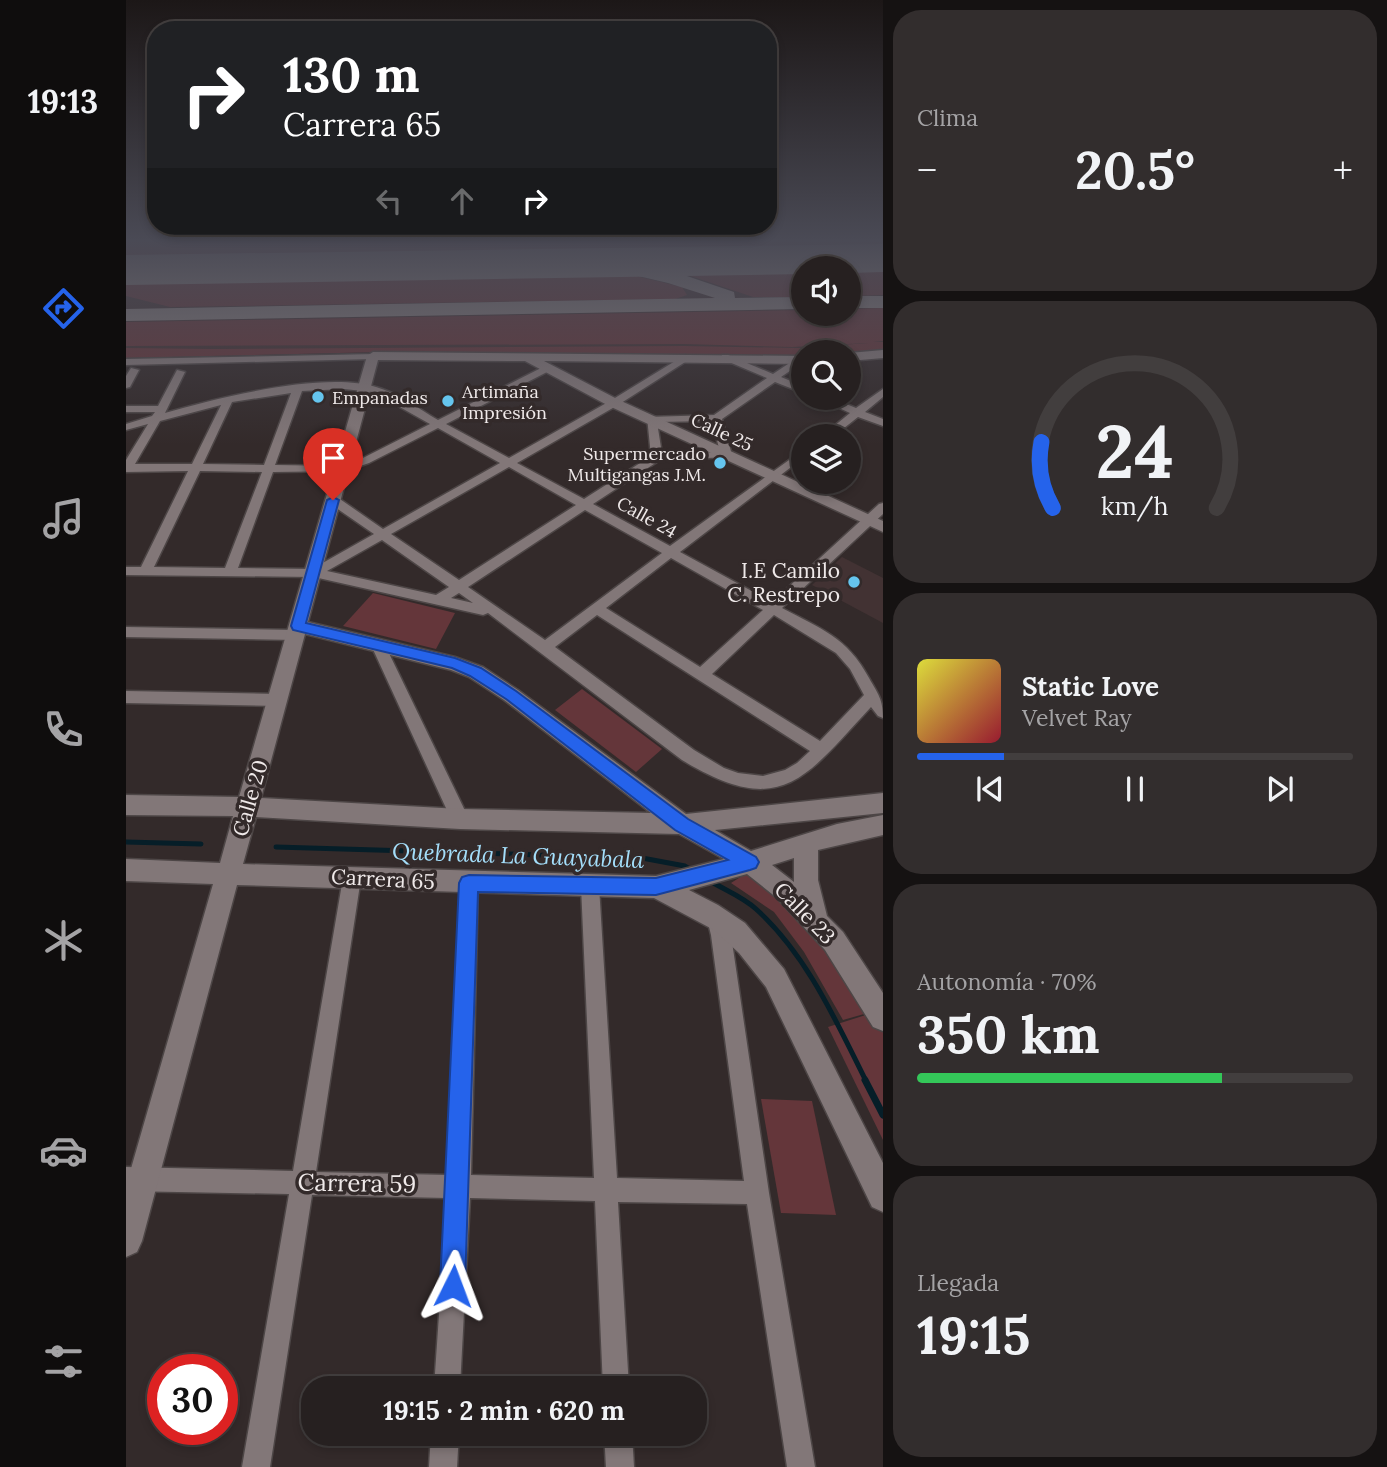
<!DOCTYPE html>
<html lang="es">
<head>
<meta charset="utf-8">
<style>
	:root { --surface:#262020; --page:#322d2d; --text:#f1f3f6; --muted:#a4a3a5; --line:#423e3e; --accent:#2563eb }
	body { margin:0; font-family:Lora,serif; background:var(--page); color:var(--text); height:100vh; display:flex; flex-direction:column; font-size:26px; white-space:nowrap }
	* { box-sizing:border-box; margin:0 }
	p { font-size:23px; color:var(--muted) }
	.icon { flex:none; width:38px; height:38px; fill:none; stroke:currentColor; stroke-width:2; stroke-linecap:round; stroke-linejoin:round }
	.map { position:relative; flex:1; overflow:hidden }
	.side { display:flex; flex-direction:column; gap:10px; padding:10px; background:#151212; width:504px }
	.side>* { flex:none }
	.banner { position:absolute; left:21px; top:21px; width:630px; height:214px; border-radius:28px; box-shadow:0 4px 10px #0003,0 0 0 2px var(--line); background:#202124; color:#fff; overflow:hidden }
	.tools { position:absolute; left:665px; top:256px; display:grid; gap:14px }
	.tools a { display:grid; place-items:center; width:70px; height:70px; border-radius:50%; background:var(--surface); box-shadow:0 4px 10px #0003,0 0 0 2px var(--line); font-size:35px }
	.speed { position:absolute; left:21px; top:1354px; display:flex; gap:14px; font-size:35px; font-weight:700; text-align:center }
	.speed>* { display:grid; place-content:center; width:91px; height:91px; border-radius:50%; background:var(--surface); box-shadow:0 4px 10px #0003,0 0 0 2px var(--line); line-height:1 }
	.speed .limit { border:10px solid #d22; background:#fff; color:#111 }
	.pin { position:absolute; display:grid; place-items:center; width:60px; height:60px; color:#fff; margin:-72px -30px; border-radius:50% 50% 50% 0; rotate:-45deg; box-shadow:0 0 7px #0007 }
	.pin .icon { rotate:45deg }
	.me { position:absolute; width:77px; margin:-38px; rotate:3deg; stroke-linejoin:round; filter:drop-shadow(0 0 5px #0008) }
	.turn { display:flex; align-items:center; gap:24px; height:147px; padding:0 21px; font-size:32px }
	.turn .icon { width:91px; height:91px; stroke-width:2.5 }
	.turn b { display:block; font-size:49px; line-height:60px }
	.lanes { display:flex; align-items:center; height:66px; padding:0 21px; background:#0003; justify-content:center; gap:35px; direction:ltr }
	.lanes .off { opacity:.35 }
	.big { font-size:52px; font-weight:700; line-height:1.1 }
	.side .tile { flex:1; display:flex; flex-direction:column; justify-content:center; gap:10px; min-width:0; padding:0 24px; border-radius:28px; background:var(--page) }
	.side .dial { align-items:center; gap:0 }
	.dial svg { height:182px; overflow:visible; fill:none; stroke:var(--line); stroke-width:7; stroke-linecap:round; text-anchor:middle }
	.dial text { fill:var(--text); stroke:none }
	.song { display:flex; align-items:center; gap:21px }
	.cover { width:84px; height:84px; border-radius:10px; background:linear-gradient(135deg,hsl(60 70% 55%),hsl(350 70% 35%)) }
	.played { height:7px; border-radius:4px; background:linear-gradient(90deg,var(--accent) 20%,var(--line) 20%) }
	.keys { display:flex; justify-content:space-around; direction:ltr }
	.heat { display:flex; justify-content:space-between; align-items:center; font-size:38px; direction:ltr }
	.charge { height:10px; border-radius:5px; background:linear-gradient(90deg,#34c759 70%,var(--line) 0) }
	.trip { position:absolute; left:175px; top:1376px; width:406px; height:70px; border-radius:28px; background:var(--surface); box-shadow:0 4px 10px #0003,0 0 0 2px var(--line); font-weight:700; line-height:70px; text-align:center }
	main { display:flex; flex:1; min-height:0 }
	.tab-bar { display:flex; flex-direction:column; width:126px; justify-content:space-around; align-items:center; background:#0f0d0d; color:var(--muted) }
	.tab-bar .icon { width:49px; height:49px }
	.tab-bar .selected { color:var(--accent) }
	.tab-bar b { font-size:32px; color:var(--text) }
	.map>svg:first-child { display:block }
	.built { fill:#423233; fill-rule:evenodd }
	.green { fill:#64363a }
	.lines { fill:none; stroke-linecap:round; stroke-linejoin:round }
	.stream-far1 { stroke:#061e28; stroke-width:5 }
	.stream { stroke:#061e28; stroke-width:7 }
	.taxiway { fill:#888080; fill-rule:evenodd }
	.runway { fill:#888080; fill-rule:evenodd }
	.street-casing { stroke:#4d4646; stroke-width:3 }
	.secondary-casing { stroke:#4d4646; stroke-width:3 }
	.street { fill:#827778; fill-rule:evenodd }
	.secondary { fill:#827778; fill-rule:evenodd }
	.route { fill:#2563eb; stroke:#184099; stroke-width:2 }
	.poi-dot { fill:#65c5ee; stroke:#332a2a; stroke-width:2.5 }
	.labels { text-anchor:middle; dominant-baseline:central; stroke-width:7; stroke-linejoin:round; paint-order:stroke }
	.far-poi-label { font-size:18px; fill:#efe9e9; stroke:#332a2a; text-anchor:start }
	.far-street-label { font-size:18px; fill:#efe9e9; stroke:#332a2a }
	.poi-label { font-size:21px; fill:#efe9e9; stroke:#332a2a; text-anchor:end }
	.street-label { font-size:21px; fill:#efe9e9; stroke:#332a2a }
	.water-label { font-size:23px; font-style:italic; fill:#a4defa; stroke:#332a2a }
	.near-street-label { font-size:24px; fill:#efe9e9; stroke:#332a2a }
</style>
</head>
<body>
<main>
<nav class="tab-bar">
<b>19:13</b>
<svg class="icon selected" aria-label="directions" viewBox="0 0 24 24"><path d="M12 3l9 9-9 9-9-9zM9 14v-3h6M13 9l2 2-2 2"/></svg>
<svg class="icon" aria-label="music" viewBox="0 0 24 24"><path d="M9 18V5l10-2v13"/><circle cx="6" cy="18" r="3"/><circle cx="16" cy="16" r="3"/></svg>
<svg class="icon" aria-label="phone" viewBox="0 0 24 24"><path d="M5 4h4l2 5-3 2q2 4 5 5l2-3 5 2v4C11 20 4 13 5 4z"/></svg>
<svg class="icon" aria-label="climate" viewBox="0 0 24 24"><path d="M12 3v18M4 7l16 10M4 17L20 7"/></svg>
<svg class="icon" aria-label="car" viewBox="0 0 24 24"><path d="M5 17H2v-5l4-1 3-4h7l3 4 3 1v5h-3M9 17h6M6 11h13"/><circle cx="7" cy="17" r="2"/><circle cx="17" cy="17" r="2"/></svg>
<svg class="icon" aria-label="filters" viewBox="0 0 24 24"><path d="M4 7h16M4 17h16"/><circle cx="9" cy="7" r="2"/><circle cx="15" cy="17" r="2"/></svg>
</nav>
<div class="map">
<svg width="757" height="1467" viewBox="0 0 757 1467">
	<rect width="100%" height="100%" fill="#332a2a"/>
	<g class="built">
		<path d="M 0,239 L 757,239 L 757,348 L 677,352 L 248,350 L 0,354 ZM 677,268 L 723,268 L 723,313 L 677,313 Z"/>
		<path d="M 716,557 L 757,578 L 757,623 L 686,585 Z"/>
	</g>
	<g class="green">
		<path d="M 0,239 L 757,239 L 757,248 L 0,260 Z"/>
		<path d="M 757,267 L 757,295 L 723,296 L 723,268 L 702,268 Z"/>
		<path d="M 677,268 L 677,297 L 627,297 L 553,272 Z"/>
		<path d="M 489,271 L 556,287 L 561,295 L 549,299 L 44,307 L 0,296 L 0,280 Z"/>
		<path d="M 757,308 L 757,341 L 747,342 L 757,342 L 757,351 L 723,354 L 677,352 L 677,357 L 255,352 L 0,358 L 0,348 L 87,349 L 558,346 L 674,348 L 742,343 L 666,347 L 558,344 L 0,346 L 0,322 L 677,310 L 677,313 L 723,313 L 723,309 Z"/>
		<path d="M 247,593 L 329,613 L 310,649 L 217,626 Z"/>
		<path d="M 456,689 L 536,749 L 510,772 L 429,710 Z"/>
		<path d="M 627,869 L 673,907 L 745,1012 L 717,1020 L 678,952 L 648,912 L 605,883 Z"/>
		<path d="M 746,1013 L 757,1032 L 757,1140 L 702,1027 Z"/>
		<path d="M 635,1099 L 686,1101 L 710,1215 L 655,1213 Z"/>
	</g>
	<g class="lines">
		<g class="stream-far1">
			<path d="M 0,842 L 75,844"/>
			<path d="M 150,847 L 516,858 L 559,866 L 567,871"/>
			<path d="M 584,881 C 599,890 617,897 630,909 C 681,955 710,1021 740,1081"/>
		</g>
		<path class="stream" d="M 739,1080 L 757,1115"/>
		<g class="taxiway">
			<path d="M 481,257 L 555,274 L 608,292 L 609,298 L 677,297 L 677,309 L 0,321 L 0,309 L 589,298 L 542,283 L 474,267 L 472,263 L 474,259 Z"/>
			<rect x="723" y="296" width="34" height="12"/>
		</g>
		<path class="runway" d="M 757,244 L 757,272 L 723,273 L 723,268 L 677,268 L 677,274 L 0,285 L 0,255 Z"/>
		<defs>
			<g id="street">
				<path d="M 250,354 L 250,358 L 247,359 L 0,365 L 0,359 Z"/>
				<path d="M 559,355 L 567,357 L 492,405 L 391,463 L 458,499 L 525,456 L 521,417 L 588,415 L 641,378 L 596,359 L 596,355 L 602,355 L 647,374 L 671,358 L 677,358 L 677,362 L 655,377 L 677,386 L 677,393 L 649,382 L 596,419 L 606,455 L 604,457 L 534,460 L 467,504 L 544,546 L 677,450 L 677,458 L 554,552 L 646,602 L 753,504 L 757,503 L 757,514 L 656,608 C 695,629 721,637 743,678 C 752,694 757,699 757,718 L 752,716 L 745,707 C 678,779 655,820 556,760 L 362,613 L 357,615 L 188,577 L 0,575 L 0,567 L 15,567 L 62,471 L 0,472 L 0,460 L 22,424 L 0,430 L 0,424 L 26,416 L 29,412 L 0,412 L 0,406 L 32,406 L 51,370 L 59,372 L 39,413 C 91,398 198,371 250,387 C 272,393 293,409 312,420 L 417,367 L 423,367 L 423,371 L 320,424 L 383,458 L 484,401 ZM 218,389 L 247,392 L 304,424 L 235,459 L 215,466 L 149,465 L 176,391 ZM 165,393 L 138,465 L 77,464 L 106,402 ZM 95,405 L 66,464 L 9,464 L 34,421 ZM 586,421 L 594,452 L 536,454 L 531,422 ZM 312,428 L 374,463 L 257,529 L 211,497 L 203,497 L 203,503 L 248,534 L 186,569 L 112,568 L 147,472 L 220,471 L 243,463 ZM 383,467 L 450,505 L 333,580 L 265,534 ZM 74,471 L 136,472 L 99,568 L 28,567 ZM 459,510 L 536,553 L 419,640 L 342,587 ZM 256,540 L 323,587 L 310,595 L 201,571 ZM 545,558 L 637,610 L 574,667 L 480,608 ZM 333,593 L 347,603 L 325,598 ZM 471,615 L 684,751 L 671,763 L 659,770 L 637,776 L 612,773 L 598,768 L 568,750 L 429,647 ZM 648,615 L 710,653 L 724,669 L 738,695 L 694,741 L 586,674 Z"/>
				<path d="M 5,368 L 13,370 L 4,387 L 0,388 L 0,376 Z"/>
				<path d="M 757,389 L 757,397 L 739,412 L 757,419 L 757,426 L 732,417 L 708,436 L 696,436 L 724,413 L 689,397 L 703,397 L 730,408 Z"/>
				<path d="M 0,627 L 170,630 L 177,635 L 170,640 L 0,637 Z"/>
				<path d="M 252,640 L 259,645 L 343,819 L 340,824 L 334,826 L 328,824 L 325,819 L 245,645 Z"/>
				<path d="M 0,691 L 152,694 L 160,700 L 152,706 L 0,703 Z"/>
				<path d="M 226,870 L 232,872 L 235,878 L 190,1172 L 322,1175 L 334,883 L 337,877 L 343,875 L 349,877 L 352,883 L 345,1175 L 468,1178 L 455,886 L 458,880 L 464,878 L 470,880 L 473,886 L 491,1178 L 618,1181 L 585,935 L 581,919 L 583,913 L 590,910 L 597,913 L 605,935 L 643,1193 L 689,1467 L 661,1467 L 621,1204 L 492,1202 L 503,1388 L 477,1388 L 469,1201 L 344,1198 L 334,1388 L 308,1388 L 321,1198 L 186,1195 L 144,1467 L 116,1467 L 163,1194 L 0,1191 L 0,1167 L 167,1171 L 217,878 L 220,872 Z"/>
				<path d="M 305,1433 L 333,1433 L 331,1467 L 303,1467 Z"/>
				<path d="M 478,1433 L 506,1433 L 508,1467 L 480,1467 Z"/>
			</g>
			<g id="secondary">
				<path d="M 757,350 L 757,358 L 723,361 L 723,353 Z"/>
				<path d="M 247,352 L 677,356 L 677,364 L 418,361 L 493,400 L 757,521 L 757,532 L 483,406 L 399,361 L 252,360 L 182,622 L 329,657 L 357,667 L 392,690 L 560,814 L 757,793 L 757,813 L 589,830 L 625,851 L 711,824 L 757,815 L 757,835 L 692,850 L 692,880 L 701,916 L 717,932 L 757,993 L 757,1031 L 747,1027 L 699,950 L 651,898 L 621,874 L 563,890 L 592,905 L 619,923 L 658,969 L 757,1163 L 757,1212 L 746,1207 L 640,987 L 613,953 L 588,930 L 528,898 L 111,885 L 16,1241 L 11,1252 L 0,1257 L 0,1186 L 87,884 L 0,881 L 0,859 L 94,863 L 107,816 L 0,815 L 0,795 L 113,797 L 241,356 ZM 179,634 L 325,670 L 343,677 L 378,700 L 525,813 L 334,809 L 135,798 ZM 130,817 L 334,829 L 553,834 L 598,859 L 530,876 L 117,864 ZM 668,858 L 668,882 L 646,865 Z"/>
			</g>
		</defs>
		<use href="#street" class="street-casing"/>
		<use href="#secondary" class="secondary-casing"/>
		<use href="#street" class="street"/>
		<use href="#secondary" class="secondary"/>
	</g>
	<linearGradient id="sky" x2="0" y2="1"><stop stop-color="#1c1717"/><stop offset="0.54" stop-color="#4a4a55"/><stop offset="1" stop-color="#4a4a55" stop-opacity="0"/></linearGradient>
	<rect width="757" height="445" fill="url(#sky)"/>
	<path class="route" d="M 207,497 L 213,500 L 180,623 L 329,658 L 355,668 L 390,691 L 562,819 L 630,857 L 633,862 L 630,868 L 624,870 L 530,895 L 352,892 L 339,1286 L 336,1295 L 327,1299 L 318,1295 L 314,1286 L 333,883 L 336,877 L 343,875 L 530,878 L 602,860 L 549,830 L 380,699 L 344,676 L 326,668 L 167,630 L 165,626 L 201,500 Z"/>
	<g class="poi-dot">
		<circle cx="192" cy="397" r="7"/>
		<circle cx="322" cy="401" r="7"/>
		<circle cx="594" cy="463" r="7"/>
		<circle cx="728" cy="582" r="7"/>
	</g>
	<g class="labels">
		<g class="far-poi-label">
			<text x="336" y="391">Artimaña<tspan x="336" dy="21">Impresión</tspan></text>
			<text x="206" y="397">Empanadas</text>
			<text x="580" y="453" text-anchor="end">Supermercado<tspan x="580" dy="21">Multigangas J.M.</tspan></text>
		</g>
		<g class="far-street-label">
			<text transform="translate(596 432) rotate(25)">Calle 25</text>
			<text transform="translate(521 517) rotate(29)">Calle 24</text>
		</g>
		<g class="poi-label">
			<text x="714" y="570">I.E Camilo<tspan x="714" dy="24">C. Restrepo</tspan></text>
		</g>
		<g class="street-label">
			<text transform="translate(124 798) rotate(-74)">Calle 20</text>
			<text transform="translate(257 879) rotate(3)">Carrera 65</text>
			<text transform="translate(679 913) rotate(46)">Calle 23</text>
		</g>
		<g class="water-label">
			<text transform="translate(392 855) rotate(2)">Quebrada La Guayabala</text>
		</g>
		<g class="near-street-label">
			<text transform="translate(231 1183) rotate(1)">Carrera 59</text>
		</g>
	</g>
</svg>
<div class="tools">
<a><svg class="icon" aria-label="sound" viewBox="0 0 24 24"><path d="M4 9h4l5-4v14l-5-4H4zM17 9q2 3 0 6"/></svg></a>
<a><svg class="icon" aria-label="search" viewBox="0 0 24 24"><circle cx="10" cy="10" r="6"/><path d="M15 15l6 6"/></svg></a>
<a><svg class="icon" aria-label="layers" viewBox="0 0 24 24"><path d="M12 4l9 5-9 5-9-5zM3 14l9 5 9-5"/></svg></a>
</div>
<div class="speed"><div class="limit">30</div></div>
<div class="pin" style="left:207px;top:500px;background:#d93025"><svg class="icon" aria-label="arrive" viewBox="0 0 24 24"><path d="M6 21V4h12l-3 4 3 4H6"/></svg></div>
<svg class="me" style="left:327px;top:1286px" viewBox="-20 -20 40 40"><path d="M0-17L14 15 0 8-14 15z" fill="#2563eb" stroke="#fff" stroke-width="4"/></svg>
<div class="trip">19:15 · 2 min · 620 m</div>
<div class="banner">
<div class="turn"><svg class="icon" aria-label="right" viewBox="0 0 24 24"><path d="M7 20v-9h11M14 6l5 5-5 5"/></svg><div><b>130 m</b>Carrera 65</div></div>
<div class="lanes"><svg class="icon off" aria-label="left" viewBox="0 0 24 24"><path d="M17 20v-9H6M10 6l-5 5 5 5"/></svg><svg class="icon off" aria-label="ahead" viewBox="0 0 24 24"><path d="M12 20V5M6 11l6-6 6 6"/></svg><svg class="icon" aria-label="right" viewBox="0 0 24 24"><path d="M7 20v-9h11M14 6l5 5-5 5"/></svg></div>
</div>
</div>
<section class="side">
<div class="tile"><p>Clima</p>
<div class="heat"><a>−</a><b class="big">20.5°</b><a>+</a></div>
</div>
<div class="tile dial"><svg viewBox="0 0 100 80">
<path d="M14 69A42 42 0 1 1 86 69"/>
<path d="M14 69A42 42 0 0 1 9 40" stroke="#2563eb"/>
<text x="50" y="56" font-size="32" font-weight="700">24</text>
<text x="50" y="72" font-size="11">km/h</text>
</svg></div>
<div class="tile">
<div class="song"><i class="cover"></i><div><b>Static Love</b><p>Velvet Ray</p></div></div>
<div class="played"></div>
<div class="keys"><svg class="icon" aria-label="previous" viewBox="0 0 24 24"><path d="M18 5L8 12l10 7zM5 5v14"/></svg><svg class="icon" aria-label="pause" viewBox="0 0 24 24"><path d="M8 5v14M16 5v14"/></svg><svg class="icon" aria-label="next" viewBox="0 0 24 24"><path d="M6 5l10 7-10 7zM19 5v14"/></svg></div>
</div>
<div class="tile"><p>Autonomía · 70%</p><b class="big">350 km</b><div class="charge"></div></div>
<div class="tile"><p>Llegada</p><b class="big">19:15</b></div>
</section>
</main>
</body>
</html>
